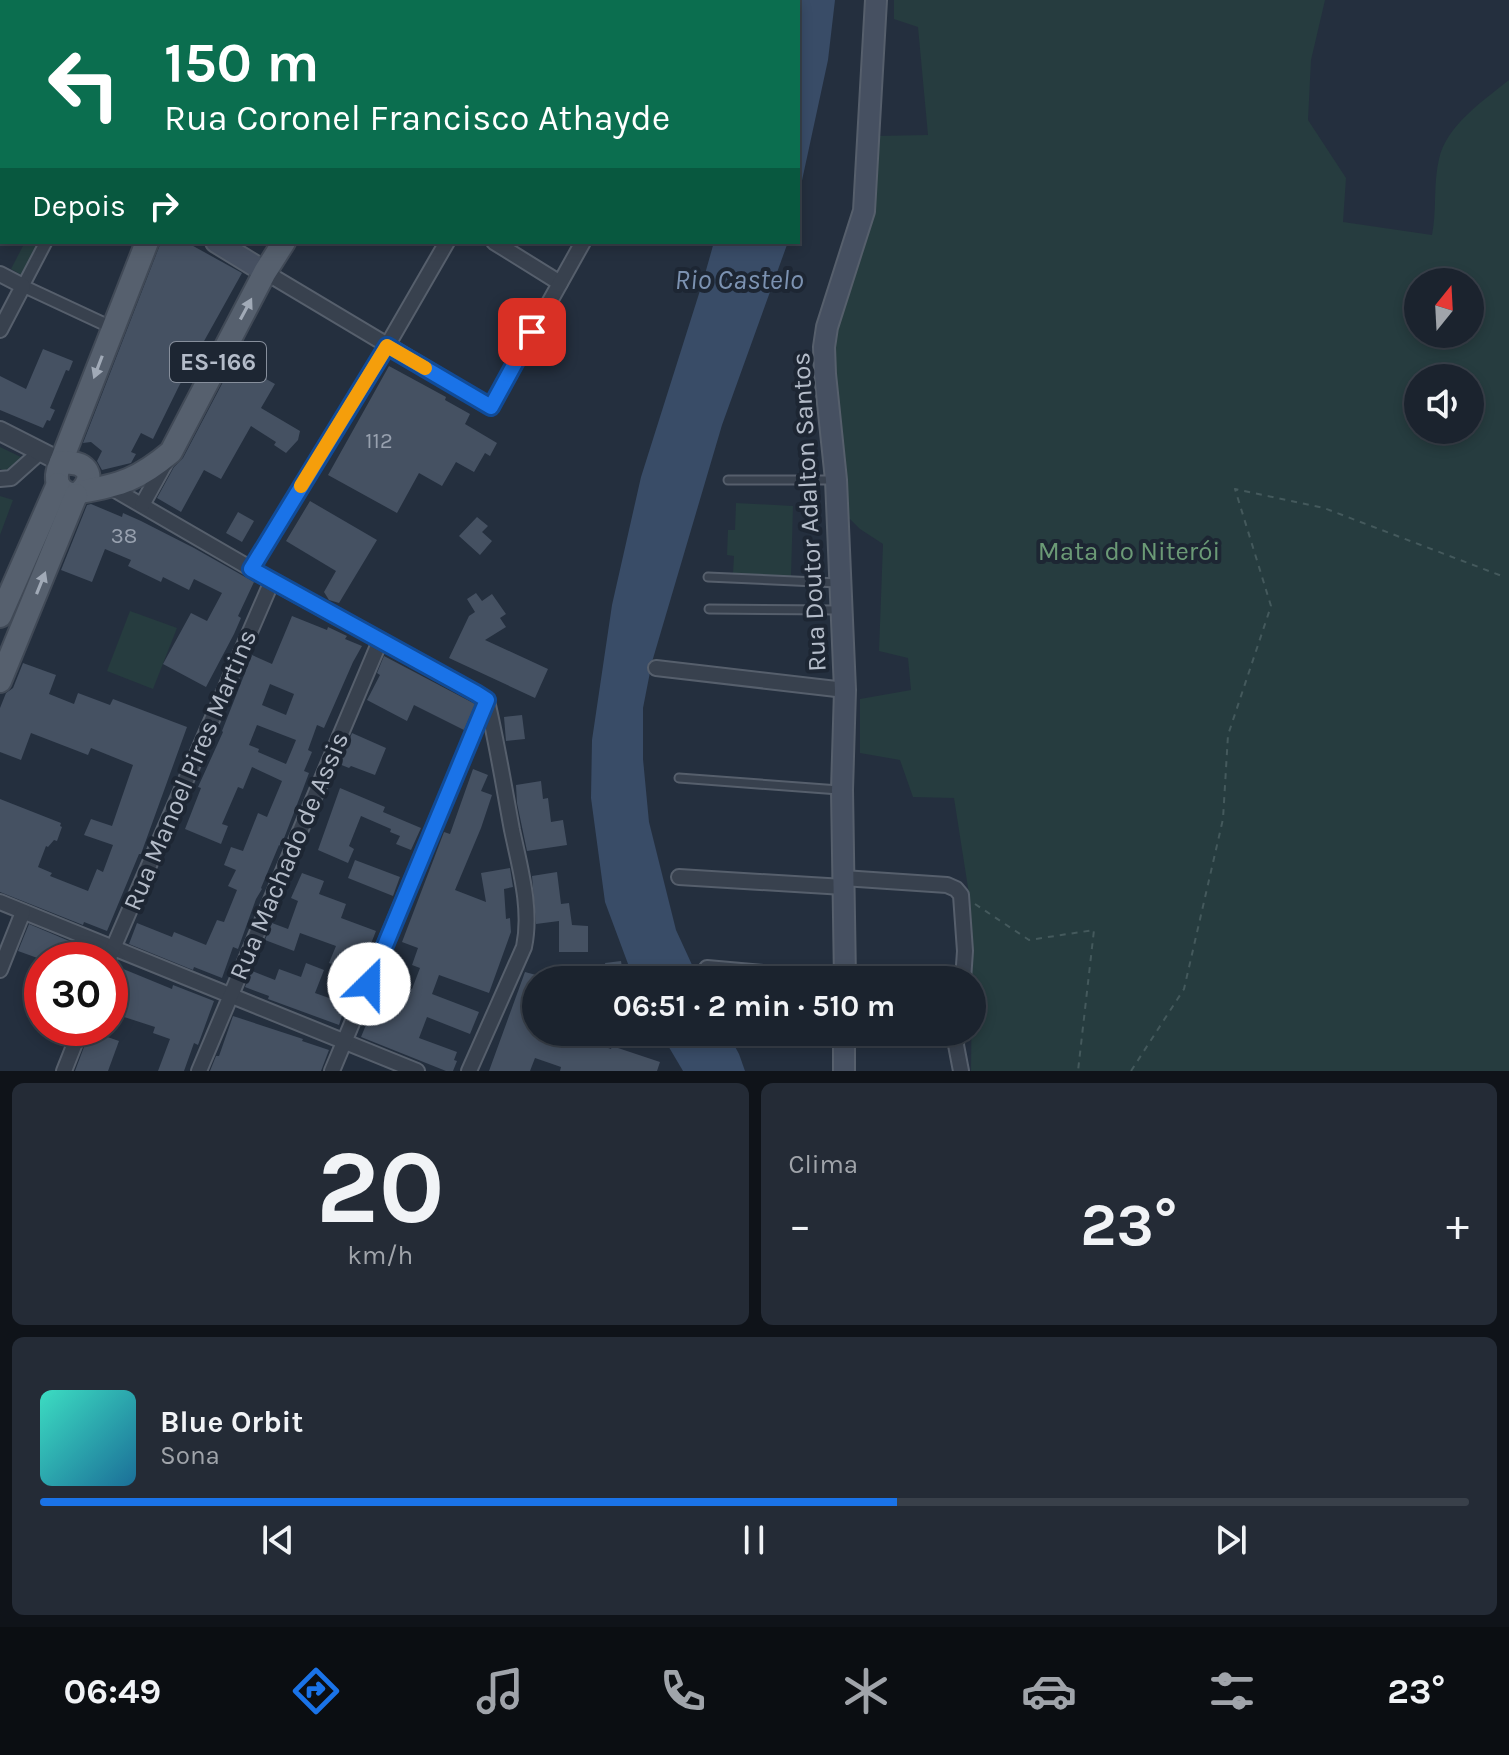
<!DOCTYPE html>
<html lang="pt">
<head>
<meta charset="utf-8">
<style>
	:root { --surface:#1b232e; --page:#242b36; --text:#f1f3f6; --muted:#a0a4aa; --line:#39404a; --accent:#1a73e8 }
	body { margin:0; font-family:Karla,sans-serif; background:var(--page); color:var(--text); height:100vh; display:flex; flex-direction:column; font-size:30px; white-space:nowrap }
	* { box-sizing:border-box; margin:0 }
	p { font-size:26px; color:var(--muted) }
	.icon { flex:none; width:44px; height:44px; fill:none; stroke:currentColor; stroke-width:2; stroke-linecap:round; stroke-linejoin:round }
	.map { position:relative; height:1071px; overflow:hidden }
	.side { display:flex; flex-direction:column; gap:12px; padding:12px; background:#0f1319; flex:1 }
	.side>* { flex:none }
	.top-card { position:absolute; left:0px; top:0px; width:800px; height:244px; box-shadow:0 4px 12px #0003,0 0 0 2px var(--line); background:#0b6e4f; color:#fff; overflow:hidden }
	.needle { width:52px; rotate:18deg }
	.tools { position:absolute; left:1404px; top:268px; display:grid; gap:16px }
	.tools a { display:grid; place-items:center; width:80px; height:80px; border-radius:50%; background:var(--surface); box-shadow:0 4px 12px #0003,0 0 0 2px var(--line); font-size:40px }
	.speed { position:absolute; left:24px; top:942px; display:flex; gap:16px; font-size:40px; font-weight:700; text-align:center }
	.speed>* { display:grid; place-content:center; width:104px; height:104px; border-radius:50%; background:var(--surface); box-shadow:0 4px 12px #0003,0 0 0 2px var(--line); line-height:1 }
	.speed .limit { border:12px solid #d22; background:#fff; color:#111 }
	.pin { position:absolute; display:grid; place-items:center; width:68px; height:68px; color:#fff; margin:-34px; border-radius:16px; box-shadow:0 4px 12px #0006 }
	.me { position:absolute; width:88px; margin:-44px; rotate:23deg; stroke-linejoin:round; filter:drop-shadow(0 0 6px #0008) }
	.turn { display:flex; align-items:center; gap:28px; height:168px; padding:0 32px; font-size:36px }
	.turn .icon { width:104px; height:104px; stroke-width:2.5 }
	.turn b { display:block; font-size:56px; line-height:68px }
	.then { display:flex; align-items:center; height:76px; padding:0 32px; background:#0003; gap:16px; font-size:30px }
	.big { font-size:60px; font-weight:700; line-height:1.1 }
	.side .widget { flex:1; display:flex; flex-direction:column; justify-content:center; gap:12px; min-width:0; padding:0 28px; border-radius:12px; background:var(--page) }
	.side .dial { align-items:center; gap:0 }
	.dial b { font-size:104px; line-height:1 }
	.song { display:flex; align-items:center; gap:24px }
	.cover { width:96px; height:96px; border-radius:12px; background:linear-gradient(135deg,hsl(170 70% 55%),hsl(200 70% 35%)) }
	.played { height:8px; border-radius:4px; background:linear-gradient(90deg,var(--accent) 60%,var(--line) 60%) }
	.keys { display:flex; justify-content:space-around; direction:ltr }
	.heat { display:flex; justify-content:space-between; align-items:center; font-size:44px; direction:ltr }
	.side .tiles { flex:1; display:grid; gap:12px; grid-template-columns:1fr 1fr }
	.widget:last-child { grid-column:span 2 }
	.trip { position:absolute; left:522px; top:966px; width:464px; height:80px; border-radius:40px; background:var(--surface); box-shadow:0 4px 12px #0003,0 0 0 2px var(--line); font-weight:700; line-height:80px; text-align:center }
	.menu { display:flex; height:128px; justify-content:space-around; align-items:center; background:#0b0e12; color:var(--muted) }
	.menu .icon { width:56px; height:56px }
	.menu .active { color:var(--accent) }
	.menu b { font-size:36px; color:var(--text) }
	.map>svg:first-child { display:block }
	.green { fill:#263c3f; fill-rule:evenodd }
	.water { fill:#394c67 }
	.building { fill:#455162; fill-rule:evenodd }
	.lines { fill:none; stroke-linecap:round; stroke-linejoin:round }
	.service-casing { stroke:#565f6c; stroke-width:11 }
	.pedestrian-casing { stroke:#565f6c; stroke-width:15 }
	.minor-casing { stroke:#565f6c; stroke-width:18 }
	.tertiary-casing { stroke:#565f6c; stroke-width:22 }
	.secondary-casing { stroke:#565f6c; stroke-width:24 }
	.primary-casing { stroke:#414a57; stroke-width:26 }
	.path { stroke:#44595c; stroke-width:2; stroke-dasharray:6 6; stroke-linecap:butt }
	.service { stroke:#38414e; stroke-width:7 }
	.pedestrian { stroke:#38414e; stroke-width:11 }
	.minor { stroke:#38414e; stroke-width:14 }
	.tertiary { stroke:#38414e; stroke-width:18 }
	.secondary { stroke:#465061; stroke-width:20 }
	.primary { stroke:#56606e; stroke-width:22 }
	.oneway { fill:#a1aab7 }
	.route-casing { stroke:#114b97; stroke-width:20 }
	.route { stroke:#1a73e8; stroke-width:14 }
	.slow { stroke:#f59e0b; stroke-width:14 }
	.labels { text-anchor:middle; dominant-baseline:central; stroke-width:8; stroke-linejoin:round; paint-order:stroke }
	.number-label { font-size:22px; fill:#98a1af }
	.shield { fill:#1d2633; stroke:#878f9c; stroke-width:2 }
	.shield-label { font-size:24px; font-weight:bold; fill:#b4bcc9 }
	.street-label { font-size:26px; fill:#b4bcc9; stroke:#1d2633 }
	.park-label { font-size:26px; fill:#6b9a76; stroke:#1d2633 }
	.water-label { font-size:28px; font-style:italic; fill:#7c92b1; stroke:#1d2633 }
</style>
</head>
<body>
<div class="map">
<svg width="1509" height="1071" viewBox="0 0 1509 1071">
	<rect width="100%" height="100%" fill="#242f3e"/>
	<g class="green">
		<path d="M 894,0 L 1325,0 L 1311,60 L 1308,120 L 1346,178 L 1343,222 L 1432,235 C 1437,211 1433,184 1439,159 C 1446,126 1484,100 1509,80 L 1509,1071 L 971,1071 L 972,980 L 970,980 L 969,894 L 954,798 L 913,797 L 900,760 L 860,753 L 860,699 L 911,690 L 908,658 L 879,651 L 883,544 L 860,529 L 849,518 L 846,463 L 842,432 L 836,412 L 830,356 L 876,136 L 928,135 L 918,27 L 894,19 ZM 1418,282 L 1470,282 L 1470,334 L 1418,334 ZM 1418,378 L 1470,378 L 1470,430 L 1418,430 Z"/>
		<path d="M 25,242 L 51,242 L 31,280 L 11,269 Z"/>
		<path d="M 0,447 L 23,458 L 6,472 L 0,469 Z"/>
		<path d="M 0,496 L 13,500 L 0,535 Z"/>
		<path d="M 736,503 L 793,506 L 791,577 L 733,574 L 734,556 L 727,555 L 728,530 L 735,530 Z"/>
		<path d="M 130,611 L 177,628 L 153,689 L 107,671 Z"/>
	</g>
	<g class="water">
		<path d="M 790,0 L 835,0 L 828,60 L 798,199 L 798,2 L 790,2 Z"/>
		<path d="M 714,242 L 788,242 L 722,425 L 652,662 L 643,708 L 643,759 L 649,822 L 676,930 L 699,980 L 634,980 L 605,902 L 591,798 L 592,740 L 612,605 L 641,477 L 703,281 Z"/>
		<path d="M 660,1032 L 727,1032 L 739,1054 L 745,1071 L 683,1071 Z"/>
	</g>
	<g class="building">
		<path d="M 161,242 L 186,242 L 242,273 L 179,386 L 153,439 L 141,433 L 131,452 L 136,454 L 131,463 L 102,470 L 97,461 L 102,451 L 91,442 L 83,443 Z"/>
		<path d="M 43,349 L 73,361 L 69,371 L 66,370 L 50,408 L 55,410 L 50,421 L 47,420 L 43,428 L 0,410 L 0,376 L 26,389 Z"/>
		<path d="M 234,361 L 275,384 L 261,408 L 300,431 L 298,440 L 286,453 L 274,445 L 276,442 L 251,426 L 221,479 L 204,470 L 181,512 L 157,498 L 174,467 L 183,458 Z"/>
		<path d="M 389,366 L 446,397 L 445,400 L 470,414 L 465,424 L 497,443 L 490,456 L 485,453 L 474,472 L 456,462 L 442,486 L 419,473 L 397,513 L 328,475 Z"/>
		<path d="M 310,501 L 377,540 L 339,603 L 329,600 L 324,592 L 336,571 L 286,541 Z"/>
		<path d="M 91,504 L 122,517 L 123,513 L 141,521 L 194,548 L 254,582 L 238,616 L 241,618 L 234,634 L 206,687 L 163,664 L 191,613 L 207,621 L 222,593 L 194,579 L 189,590 L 163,577 L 161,582 L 128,566 L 131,560 L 105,549 L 92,582 L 61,570 L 87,505 Z"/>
		<path d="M 238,512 L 254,521 L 242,542 L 226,533 Z"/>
		<path d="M 477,517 L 488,526 L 482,532 L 492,541 L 480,555 L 459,536 Z"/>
		<path d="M 476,593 L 482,601 L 492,594 L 506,614 L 500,618 L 506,627 L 485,640 L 548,669 L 535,698 L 449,658 L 469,616 L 475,612 L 467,599 Z"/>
		<path d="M 292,616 L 327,630 L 328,627 L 347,636 L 345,639 L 362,646 L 353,662 L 324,728 L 317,725 L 308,750 L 312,752 L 304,771 L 309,773 L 303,789 L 281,846 L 279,845 L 261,888 L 262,889 L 256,899 L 238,949 L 233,947 L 222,978 L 194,967 L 193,970 L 129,944 L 137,923 L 172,937 L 174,932 L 206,945 L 217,920 L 224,922 L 237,890 L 228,886 L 236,870 L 224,865 L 231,847 L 243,851 L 258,813 L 267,817 L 282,781 L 252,767 L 243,789 L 238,787 L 222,824 L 228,826 L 221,844 L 185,829 L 201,788 L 198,787 L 223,732 L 222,731 L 252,655 L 272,664 ZM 270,684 L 294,694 L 286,715 L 262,705 ZM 257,725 L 296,740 L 286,764 L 258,752 L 259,749 L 249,745 Z"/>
		<path d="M 384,656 L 475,704 L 464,730 L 414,705 L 407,721 L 367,700 L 380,675 L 377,673 Z"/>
		<path d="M 23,663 L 56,675 L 49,694 L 74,704 L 78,693 L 110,705 L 113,699 L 187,727 L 141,854 L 139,854 L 107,931 L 84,922 L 83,925 L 0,892 L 0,799 L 61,823 L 60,826 L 62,827 L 57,841 L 54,840 L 48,847 L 46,846 L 38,867 L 52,873 L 50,876 L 88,891 L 97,869 L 103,872 L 113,845 L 84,835 L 91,819 L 112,826 L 133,765 L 91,748 L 88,755 L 31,733 L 21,760 L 0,752 L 0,708 L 6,693 L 13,688 Z"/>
		<path d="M 522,715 L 525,739 L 506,741 L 504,717 Z"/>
		<path d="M 352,733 L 386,748 L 375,775 L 351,766 L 349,768 L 339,764 Z"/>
		<path d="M 473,769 L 488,775 L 481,791 L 492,795 L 481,828 L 455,890 L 486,902 L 481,873 L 510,868 L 513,887 L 504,889 L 506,919 L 510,918 L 511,932 L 489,993 L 439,975 L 432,994 L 479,1012 L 470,1034 L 427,1017 L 419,1038 L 457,1052 L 454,1060 L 457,1061 L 453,1071 L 446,1071 L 361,1037 L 385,979 L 412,989 L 420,968 L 412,965 L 418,948 L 402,942 L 444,832 L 450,834 Z"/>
		<path d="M 541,781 L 543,799 L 548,798 L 551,822 L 563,820 L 567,845 L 527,851 L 517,803 L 516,785 Z"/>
		<path d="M 340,788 L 385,807 L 383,812 L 421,828 L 411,850 L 396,844 L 400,836 L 390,832 L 391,829 L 361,816 L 349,846 L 354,849 L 348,863 L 318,850 Z"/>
		<path d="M 355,860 L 400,877 L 393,896 L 348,878 Z"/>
		<path d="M 557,872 L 561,904 L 569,903 L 572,925 L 588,926 L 588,952 L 559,952 L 559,921 L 536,924 L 532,876 Z"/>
		<path d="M 302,873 L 324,881 L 319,894 L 346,904 L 341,918 L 376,931 L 359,974 L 329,963 L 336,946 L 300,933 L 294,951 L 265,940 L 272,923 L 288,929 L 298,901 L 291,898 Z"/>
		<path d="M 29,924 L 100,954 L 98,960 L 43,960 L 18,951 Z"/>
		<path d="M 621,961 L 624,980 L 608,980 L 605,963 Z"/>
		<path d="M 306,963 L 324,970 L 315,993 L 346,1004 L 339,1025 L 268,999 L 269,996 L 245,987 L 252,971 L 275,980 L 279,969 L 301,977 Z"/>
		<path d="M 116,966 L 172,989 L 173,985 L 214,1001 L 198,1045 L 194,1043 L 184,1071 L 158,1071 L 170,1039 L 153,1033 L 155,1027 L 118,1015 L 120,1011 L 110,1007 L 110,980 Z"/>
		<path d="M 525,972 L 536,975 L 536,1032 L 546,1032 L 544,1036 L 569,1045 L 573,1035 L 611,1049 L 612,1046 L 660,1062 L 657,1071 L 560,1071 L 561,1067 L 535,1058 L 530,1071 L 489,1071 Z"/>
		<path d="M 233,1016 L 303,1039 L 302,1041 L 329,1050 L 321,1071 L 210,1071 L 216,1056 L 219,1056 Z"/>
		<path d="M 90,1031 L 119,1041 L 108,1071 L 75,1071 Z"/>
	</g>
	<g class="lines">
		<defs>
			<g id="service">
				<path d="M 26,2 L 26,0"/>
				<path d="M 728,480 L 834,480"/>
				<path d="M 708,577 L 838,583"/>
				<path d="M 709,609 L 839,610"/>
				<path d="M 679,778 L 839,790"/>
			</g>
			<path id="pedestrian" d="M 46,242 L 23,286 L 113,328"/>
			<g id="minor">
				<path d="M 683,0 L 685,2"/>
				<path d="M 125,2 L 126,0"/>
				<path d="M 352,2 L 353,0"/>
				<path d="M 587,2 L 588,0"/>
				<path d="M 494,242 L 560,283"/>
				<path d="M 265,272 L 491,407 L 583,242"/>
				<path d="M 0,274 L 23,286 L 0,330"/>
				<path d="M 0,479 L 11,478 L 40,452"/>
				<path d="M 110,487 L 272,581 L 476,693 L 487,700"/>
				<path d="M 142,505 L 167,460"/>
				<path d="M 251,569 L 387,346 L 447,242"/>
				<path d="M 656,668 L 845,690"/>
				<path d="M 679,877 L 844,887"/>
				<path d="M 843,878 L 947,885 L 956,889 L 961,895 L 965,951 L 963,980"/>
				<path d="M 0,902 L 417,1071"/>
				<path d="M 108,960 L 272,581"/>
				<path d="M 707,968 L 841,980"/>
				<path d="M 0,970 L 23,912"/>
				<path d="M 957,1032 L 956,1045 L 961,1071"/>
				<path d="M 64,1071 L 81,1028"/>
				<path d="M 199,1071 L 380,641"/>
				<path d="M 332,1071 L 487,700"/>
				<path d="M 469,1071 L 524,947 C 532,909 520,868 512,830 C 504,787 497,743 487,701"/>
			</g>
			<path id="tertiary" d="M 0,431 L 61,462"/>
			<g id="secondary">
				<path d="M 0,123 L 2,124"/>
				<path d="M 216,242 L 265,272"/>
				<path d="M 845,980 L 842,790 L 845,690 L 836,480 L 825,374 L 824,347 L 827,327 L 864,211 L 876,0"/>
				<path d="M 844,1071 L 844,1032"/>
			</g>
			<g id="primary">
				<path d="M 248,2 L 249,0"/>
				<path d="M 440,2 L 442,0"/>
				<path d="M 61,462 L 147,242"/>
				<path d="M 61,462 C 67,463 76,462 82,466 C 95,475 86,488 76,495 C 56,492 53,479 61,462 Z"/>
				<path d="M 80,492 C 121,485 139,479 171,452 L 265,272 L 284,242"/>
				<path d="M 0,616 L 58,484"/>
				<path d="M 0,681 L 76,495"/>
			</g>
		</defs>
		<use href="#service" class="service-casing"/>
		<use href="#pedestrian" class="pedestrian-casing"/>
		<use href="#minor" class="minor-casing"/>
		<use href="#tertiary" class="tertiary-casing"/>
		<use href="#secondary" class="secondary-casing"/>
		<use href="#primary" class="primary-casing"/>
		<g class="path">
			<path d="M 975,904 L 1029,940 L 1094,930 L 1078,1071"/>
			<path d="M 862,969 L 941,973"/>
			<path d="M 1131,1071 L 1184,989 L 1223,819 L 1228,735 L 1271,606 L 1235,489 L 1324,508 L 1502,576"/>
		</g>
		<use href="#service" class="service"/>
		<use href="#pedestrian" class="pedestrian"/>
		<use href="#minor" class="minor"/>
		<use href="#tertiary" class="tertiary"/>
		<use href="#secondary" class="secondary"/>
		<use href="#primary" class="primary"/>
	</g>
	<defs><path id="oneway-solid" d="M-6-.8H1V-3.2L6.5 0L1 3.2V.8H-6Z" transform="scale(2)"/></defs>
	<g class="oneway">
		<use href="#oneway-solid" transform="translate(246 309) rotate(-62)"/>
		<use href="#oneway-solid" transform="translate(98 367) rotate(111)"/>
		<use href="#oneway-solid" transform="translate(41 583) rotate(-68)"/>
	</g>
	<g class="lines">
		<defs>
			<path id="route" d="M 369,984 L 487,700 L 476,693 L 251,569 L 387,346 L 491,407 L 532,332"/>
		</defs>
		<use href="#route" class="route-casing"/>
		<use href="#route" class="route"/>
		<path class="slow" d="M 301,486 L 387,346 L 425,368"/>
	</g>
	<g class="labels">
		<g class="number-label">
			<text x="379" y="441">112</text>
			<text x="124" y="536">38</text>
		</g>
		<rect class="shield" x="170" y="342" width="96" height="40" rx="6"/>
		<g class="shield-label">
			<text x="218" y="362">ES-166</text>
		</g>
		<g class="street-label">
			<text transform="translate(809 512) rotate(-93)">Rua Doutor Adalton Santos</text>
			<text transform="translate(190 770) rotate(-67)">Rua Manoel Pires Martins</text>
			<text transform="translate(289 856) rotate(-67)">Rua Machado de Assis</text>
		</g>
		<g class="park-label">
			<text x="1129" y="551">Mata do Niterói</text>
		</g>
		<g class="water-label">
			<text x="739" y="279">Rio Castelo</text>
		</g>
	</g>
</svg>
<div class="tools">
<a><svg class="needle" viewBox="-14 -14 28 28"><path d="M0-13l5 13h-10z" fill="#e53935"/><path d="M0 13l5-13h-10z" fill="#a0a4aa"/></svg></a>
<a><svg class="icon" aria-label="sound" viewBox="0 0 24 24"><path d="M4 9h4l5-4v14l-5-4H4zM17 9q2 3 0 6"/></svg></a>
</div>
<div class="speed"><div class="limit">30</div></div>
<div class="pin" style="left:532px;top:332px;background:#d93025"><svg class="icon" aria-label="arrive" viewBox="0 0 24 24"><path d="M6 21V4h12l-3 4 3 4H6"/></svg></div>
<svg class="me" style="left:369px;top:984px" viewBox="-20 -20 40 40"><circle r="19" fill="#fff"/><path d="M0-13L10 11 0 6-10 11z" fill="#1a73e8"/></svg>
<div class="trip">06:51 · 2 min · 510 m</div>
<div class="top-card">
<div class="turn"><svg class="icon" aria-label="left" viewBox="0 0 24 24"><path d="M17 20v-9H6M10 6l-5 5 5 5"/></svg><div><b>150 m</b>Rua Coronel Francisco Athayde</div></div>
<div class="then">Depois<svg class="icon" aria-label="right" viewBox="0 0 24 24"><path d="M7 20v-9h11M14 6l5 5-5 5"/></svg></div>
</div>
</div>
<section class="side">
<div class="tiles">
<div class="widget dial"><b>20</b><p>km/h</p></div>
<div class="widget"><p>Clima</p>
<div class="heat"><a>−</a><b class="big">23°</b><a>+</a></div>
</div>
<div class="widget">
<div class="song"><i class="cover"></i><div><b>Blue Orbit</b><p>Sona</p></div></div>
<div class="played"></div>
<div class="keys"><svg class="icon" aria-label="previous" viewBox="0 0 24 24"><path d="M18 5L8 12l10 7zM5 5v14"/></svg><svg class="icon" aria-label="pause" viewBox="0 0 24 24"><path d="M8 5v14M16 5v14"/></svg><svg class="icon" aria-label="next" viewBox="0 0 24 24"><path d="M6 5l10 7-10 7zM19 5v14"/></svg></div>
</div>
</div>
</section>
<nav class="menu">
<b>06:49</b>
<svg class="icon active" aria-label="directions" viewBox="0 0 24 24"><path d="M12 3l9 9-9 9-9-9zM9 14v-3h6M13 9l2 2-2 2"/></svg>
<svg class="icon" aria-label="music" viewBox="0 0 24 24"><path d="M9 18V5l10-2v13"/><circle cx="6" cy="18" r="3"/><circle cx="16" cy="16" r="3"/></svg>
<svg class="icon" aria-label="phone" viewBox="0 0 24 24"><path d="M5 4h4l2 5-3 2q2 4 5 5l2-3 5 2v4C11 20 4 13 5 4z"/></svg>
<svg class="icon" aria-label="climate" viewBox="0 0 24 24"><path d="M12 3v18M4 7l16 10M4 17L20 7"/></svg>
<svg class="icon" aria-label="car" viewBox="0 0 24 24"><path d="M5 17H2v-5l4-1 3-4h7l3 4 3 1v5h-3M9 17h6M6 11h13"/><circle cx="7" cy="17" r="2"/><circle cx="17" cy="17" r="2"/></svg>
<svg class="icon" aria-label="filters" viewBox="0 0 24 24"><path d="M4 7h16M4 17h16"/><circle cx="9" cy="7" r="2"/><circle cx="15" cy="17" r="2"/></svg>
<b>23°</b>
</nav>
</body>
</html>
